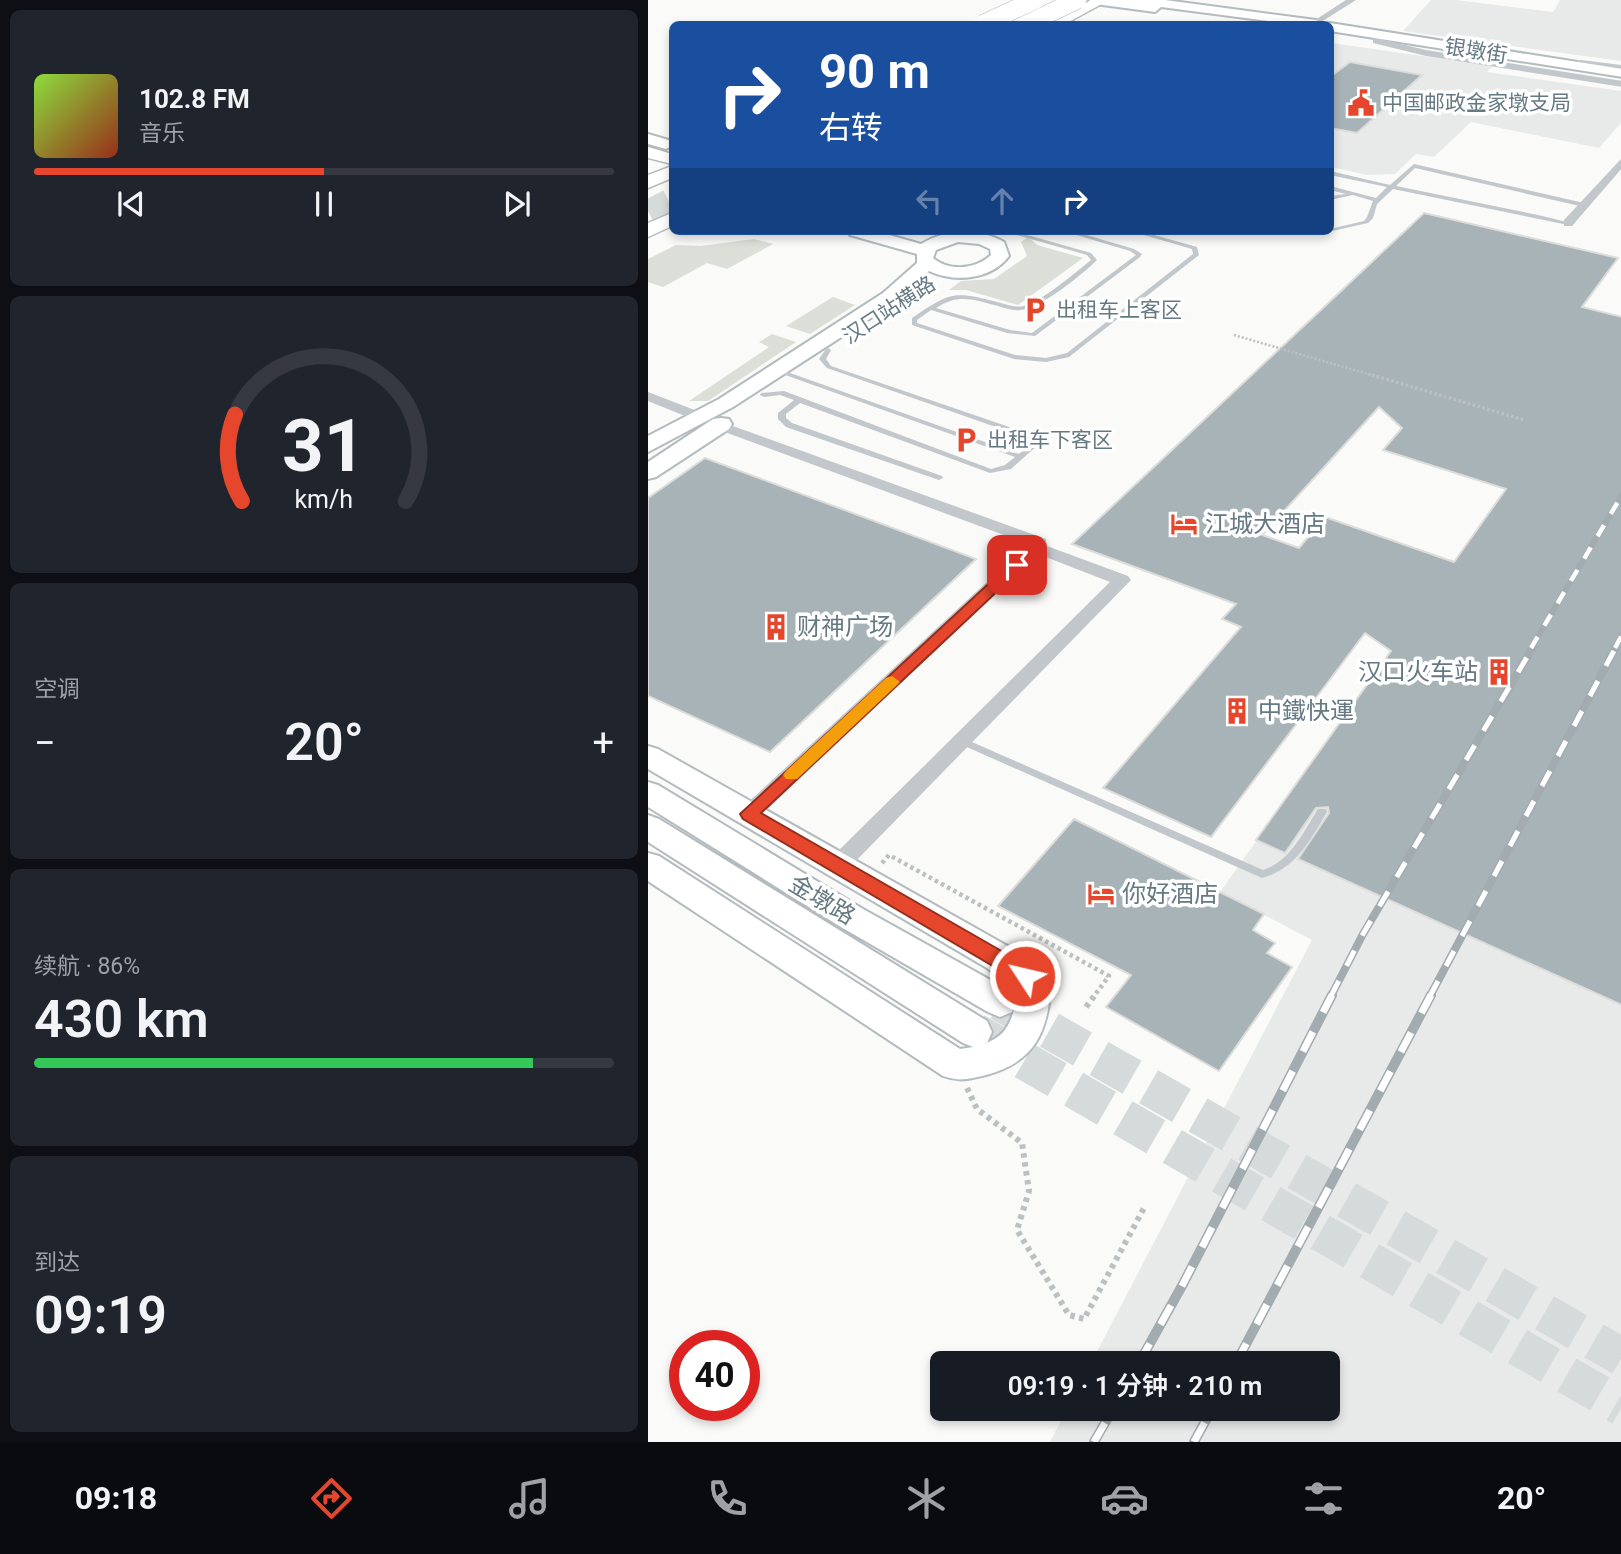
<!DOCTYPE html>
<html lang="zh">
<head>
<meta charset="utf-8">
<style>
	:root { --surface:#171b24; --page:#20242c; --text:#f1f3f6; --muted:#9ea1a6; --line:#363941; --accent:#e6472c }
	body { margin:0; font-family:Roboto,"Noto Sans SC",sans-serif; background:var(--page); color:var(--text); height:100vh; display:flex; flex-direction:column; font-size:26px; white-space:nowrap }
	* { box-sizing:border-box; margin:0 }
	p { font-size:23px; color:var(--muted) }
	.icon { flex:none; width:38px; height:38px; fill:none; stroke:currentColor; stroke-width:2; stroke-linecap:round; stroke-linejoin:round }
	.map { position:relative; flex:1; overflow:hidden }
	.sheet { display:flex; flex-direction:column; gap:10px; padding:10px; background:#0d0f14; width:648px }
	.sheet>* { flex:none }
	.guide { position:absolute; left:21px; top:21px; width:665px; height:214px; border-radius:10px; box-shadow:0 4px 10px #0003; background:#1a4fa0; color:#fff; overflow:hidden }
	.speed { position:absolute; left:21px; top:1330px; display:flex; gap:14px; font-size:35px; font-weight:700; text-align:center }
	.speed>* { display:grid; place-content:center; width:91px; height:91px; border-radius:50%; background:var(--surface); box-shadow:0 4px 10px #0003; line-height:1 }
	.speed .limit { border:10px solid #d22; background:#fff; color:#111 }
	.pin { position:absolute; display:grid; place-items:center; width:60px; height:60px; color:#fff; margin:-30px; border-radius:14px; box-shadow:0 4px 10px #0006 }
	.me { position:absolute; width:77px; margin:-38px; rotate:305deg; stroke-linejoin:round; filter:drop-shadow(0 0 5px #0008) }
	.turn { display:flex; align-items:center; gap:24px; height:147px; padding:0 35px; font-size:32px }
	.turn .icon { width:91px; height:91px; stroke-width:2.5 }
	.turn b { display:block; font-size:49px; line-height:60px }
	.lanes { display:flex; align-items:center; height:66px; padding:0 35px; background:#0003; justify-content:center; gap:35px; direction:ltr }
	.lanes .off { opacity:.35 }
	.big { font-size:52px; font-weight:600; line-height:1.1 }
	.sheet .card { flex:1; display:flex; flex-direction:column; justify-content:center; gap:10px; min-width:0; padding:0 24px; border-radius:10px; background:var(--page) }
	.sheet .dial { align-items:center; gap:0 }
	.dial svg { height:182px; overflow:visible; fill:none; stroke:var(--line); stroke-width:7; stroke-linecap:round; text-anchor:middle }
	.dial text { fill:var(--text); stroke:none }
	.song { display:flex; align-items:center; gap:21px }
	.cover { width:84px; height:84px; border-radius:10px; background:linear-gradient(135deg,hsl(90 70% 55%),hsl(10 70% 35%)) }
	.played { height:7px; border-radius:4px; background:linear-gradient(90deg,var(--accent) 50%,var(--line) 50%) }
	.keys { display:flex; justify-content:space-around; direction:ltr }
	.heat { display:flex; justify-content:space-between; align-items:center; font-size:38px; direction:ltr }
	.charge { height:10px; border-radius:5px; background:linear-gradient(90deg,#34c759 86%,var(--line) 0) }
	.trip { position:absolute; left:282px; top:1351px; width:410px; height:70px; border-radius:10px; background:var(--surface); box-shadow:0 4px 10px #0003; font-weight:600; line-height:70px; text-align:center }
	.menu { display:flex; height:112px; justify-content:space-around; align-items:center; background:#090b0e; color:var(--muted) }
	.menu .icon { width:49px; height:49px }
	.menu .active { color:var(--accent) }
	.menu b { font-size:32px; color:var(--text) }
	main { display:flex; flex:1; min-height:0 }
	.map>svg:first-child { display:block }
	.built { fill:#e8eae9 }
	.green { fill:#dbdfd7 }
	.building { fill:#a8b3b7; stroke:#dcdcda; stroke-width:2; fill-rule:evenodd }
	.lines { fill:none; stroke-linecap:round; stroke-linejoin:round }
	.secondary-tunnel { stroke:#d5dadb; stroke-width:38; stroke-dasharray:38 19; stroke-linecap:butt }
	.highway-tunnel { stroke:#d5dadb; stroke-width:23; stroke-dasharray:23 11; stroke-linecap:butt }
	.secondary-casing { stroke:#b3bbbf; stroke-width:4 }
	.primary-casing { stroke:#b5bbbe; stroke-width:3 }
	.path-far3 { stroke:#bbc0c2; stroke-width:2.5; stroke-dasharray:2 2; stroke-linecap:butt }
	.path-far2 { stroke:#bbc0c2; stroke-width:3.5; stroke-dasharray:2.5 2.5; stroke-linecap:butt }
	.path-far1 { stroke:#bbc0c2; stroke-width:4.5; stroke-dasharray:3.5 3.5; stroke-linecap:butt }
	.path { stroke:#bbc0c2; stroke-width:6; stroke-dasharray:4.5 4.5; stroke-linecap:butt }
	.lane { fill:#c1c7ca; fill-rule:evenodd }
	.street { fill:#c1c7ca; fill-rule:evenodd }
	.secondary { fill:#fff; fill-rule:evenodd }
	.primary { fill:#fff; fill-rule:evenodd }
	.rail-far2-casing { stroke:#a2abb0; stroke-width:6 }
	.rail-far1-casing { stroke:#a2abb0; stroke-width:8 }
	.rail-casing { stroke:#a2abb0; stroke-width:10 }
	.rail-far2 { stroke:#fff; stroke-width:4.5; stroke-dasharray:13; stroke-linecap:butt }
	.rail-far1 { stroke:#fff; stroke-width:5; stroke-dasharray:17; stroke-linecap:butt }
	.rail { stroke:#fff; stroke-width:7; stroke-dasharray:22; stroke-linecap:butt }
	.highway-bridge-casing { stroke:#b4babd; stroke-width:19; stroke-linecap:butt }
	.highway-bridge { stroke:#fff; stroke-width:18 }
	.route { fill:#e6472c; stroke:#962e1d; stroke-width:2 }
	.slow { fill:#f59e0b }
	.labels { text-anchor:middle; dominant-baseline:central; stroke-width:7; stroke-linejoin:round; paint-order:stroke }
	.far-street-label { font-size:21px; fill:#657983; stroke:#fff }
	.far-poi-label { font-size:21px; fill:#657983; stroke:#fff; text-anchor:start }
	.poi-label { font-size:24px; fill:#657983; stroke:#fff; text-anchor:start }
	.street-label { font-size:24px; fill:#657983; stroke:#fff }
</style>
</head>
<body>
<main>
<section class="sheet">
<div class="card">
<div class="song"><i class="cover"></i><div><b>102.8 FM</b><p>音乐</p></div></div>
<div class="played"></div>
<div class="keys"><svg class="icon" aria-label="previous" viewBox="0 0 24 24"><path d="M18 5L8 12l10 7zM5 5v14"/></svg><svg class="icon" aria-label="pause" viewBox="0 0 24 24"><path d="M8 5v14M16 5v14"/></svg><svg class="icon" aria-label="next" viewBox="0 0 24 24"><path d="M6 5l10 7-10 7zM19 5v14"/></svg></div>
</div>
<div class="card dial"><svg viewBox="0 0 100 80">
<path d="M14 69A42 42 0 1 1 86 69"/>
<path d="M14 69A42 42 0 0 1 11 31" stroke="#e6472c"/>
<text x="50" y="56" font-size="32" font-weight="700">31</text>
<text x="50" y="72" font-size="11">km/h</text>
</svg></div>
<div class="card"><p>空调</p>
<div class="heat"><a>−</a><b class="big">20°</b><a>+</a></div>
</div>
<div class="card"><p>续航 · 86%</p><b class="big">430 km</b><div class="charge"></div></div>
<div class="card"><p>到达</p><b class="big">09:19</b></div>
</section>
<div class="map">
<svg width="974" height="1442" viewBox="0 0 974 1442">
	<rect width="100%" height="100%" fill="#fafaf8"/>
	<g class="built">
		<path d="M 783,0 L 808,0 L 905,12 L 912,0 L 973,0 L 973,61 L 755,31 Z"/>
		<path d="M 684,43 L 844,66 L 839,72 L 973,91 L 973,123 L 951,148 L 823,122 L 786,157 L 768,154 L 747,174 L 719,175 L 683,167 Z"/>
		<path d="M 973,327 L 973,1442 L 402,1442 L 419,1409 L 679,1409 L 679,1363 L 443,1363 L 664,940 L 572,892 Z"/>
	</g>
	<g class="green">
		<path d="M 380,237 L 389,245 L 435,258 L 370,305 L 318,290 L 301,290 L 313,281 L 346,279 L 379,256 L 373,242 Z"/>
		<path d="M 106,239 L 125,244 L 79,269 L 59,263 L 15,287 L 0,282 L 0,259 L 28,245 L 53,246 Z"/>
		<path d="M 185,297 L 207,305 L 162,334 L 138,326 Z"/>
		<path d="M 124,334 L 148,342 L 60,401 L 41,401 L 121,347 L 111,342 Z"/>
	</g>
	<g class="building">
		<path d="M 702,62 L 774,75 L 709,133 L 682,128 L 682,77 Z"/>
		<path d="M 776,213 L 970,258 L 934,307 L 974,317 L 974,1005 L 650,859 L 681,813 L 680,807 L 668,808 L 637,853 L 608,840 L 743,651 L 717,633 L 563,837 L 455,788 L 593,627 L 574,619 L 588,604 L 424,544 ZM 731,407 L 754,428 L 735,450 L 858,489 L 806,562 L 677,517 L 651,548 L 614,535 Z"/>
		<path d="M 57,458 L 328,559 L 122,752 L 0,696 L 0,498 Z"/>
		<path d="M 426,819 L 616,914 L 605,930 L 627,943 L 619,953 L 644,967 L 571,1071 L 458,1007 L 483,975 L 350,906 Z"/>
	</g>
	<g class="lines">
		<g class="secondary-tunnel">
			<path d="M 352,1002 L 974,1357"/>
			<path d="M 327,1032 L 974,1407"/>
		</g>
		<path class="highway-tunnel" d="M 0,211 L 24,199"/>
		<defs>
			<g id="secondary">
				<path d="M 441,0 L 517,0 L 668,20 L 675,24 L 643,24 L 513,7 L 507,12 L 447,4 Z"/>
				<path d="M 682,23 L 974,69 L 974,77 L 682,31 L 682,24 L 677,24 Z"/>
				<path d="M 0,134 L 24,141 L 24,146 L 18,149 L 0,144 Z"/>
				<path d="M 199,231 L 227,231 L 273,244 C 297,229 331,228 356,242 L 361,256 C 343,280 307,283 281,271 L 249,301 L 85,407 L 0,452 L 0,436 L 71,399 L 235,293 L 269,263 L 269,254 L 202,235 ZM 310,242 L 331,244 L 342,249 L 343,255 C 328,269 302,272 285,258 L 288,250 Z"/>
				<path d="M 73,418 L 81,419 L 84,424 L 81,429 L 8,477 L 0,479 L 0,462 L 65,419 Z"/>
				<path d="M 0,746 L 10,749 L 363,948 L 389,966 L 403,987 C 399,1034 386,1062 338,1075 C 322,1079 311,1082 295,1076 L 0,881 L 0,853 L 11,856 L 312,1049 L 325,1047 L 315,1043 L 0,842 L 0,815 L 11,819 L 339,1021 L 344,1032 L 339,1043 L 335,1044 C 355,1038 363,1025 367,1005 L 364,1012 L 352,1017 L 340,1012 L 193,927 L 0,807 L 0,782 L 10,785 L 215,909 L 364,992 L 368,1000 L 369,991 L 339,968 L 0,769 Z"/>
			</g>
			<g id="primary">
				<path d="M 443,0 L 461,0 L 417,24 L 400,24 Z"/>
				<path d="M 0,147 L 24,154 L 24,164 L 0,158 Z"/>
				<path d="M 24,166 L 24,178 L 0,188 L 0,175 Z"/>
				<path d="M 24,213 L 24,226 L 0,237 L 0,223 Z"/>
			</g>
		</defs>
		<use href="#secondary" class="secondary-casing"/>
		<use href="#primary" class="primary-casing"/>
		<path class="path-far3" d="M 586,335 L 730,377"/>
		<path class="path-far2" d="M 724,375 L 876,420"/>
		<path class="path-far1" d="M 234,863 L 241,855 L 461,976 L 446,996"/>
		<g class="path">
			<path d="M 438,1007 L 447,995"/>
			<path d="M 319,1088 L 329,1109 L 374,1143 L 381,1191 L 369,1230 L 421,1315 L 436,1319 L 496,1208"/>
		</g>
		<g class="lane">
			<path d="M 766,164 L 936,203 L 939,205 L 936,207 L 767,168 L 748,186 L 890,215 L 923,223 L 920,225 L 745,189 L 729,204 L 725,218 L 720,223 L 680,232 L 679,231 L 682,231 L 682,229 L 716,221 L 719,217 L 725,201 L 705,195 L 682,200 L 682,196 L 698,194 L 682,190 L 682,186 L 728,198 L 739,187 L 682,175 L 682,171 L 742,185 Z"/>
			<path d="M 355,231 L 365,231 L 443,253 L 449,260 C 435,274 392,309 372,310 C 365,311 357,308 350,306 C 326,300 311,293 288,308 L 362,330 L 384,333 L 488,255 L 482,251 L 415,231 L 425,231 L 486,249 L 494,254 L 492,257 L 387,336 L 359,333 L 283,310 L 269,320 L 269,323 L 367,355 L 398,358 L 419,353 L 545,254 L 544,249 L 482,231 L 492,231 L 549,247 L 551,255 L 421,357 L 398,362 L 366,359 L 264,325 L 264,318 C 301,293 305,290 349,302 C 357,304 367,308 376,306 C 394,301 427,273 443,260 L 439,255 Z"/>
			<path d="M 180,348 L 183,350 L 178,359 L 183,366 L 385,435 L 390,445 L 363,469 L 342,473 L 152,403 L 138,414 L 138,418 L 144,423 L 294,476 L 295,478 L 291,480 L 138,427 L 130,419 L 130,413 L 146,400 L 132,395 L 116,397 L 112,395 L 113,393 L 136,391 L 343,469 L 357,465 L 367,457 L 126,371 L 124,370 L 128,368 L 371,454 L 382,445 L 379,438 L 179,368 L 171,359 L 178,349 Z"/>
			<path d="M 315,738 L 615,870 C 642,862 656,831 670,809 L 678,809 L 679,812 C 662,840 648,869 614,878 L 312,744 L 310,742 L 312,740 Z"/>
		</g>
		<g class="street">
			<path d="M 698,0 L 708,0 L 670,24 L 661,24 Z"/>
			<path d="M 728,38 L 778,50 L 974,81 L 974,87 L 778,56 L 725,43 L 725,39 Z"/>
			<path d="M 933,60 L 974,65 L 974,71 L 930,65 L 930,61 Z"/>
			<path d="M 974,158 L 974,168 L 924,226 L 916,226 L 916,220 Z"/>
			<path d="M 0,392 L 57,414 L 59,417 L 57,420 L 47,420 L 0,401 Z"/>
			<path d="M 71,421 L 398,539 L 399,546 L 480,576 L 483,580 L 198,871 L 190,873 L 182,871 L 179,865 L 182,859 L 462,582 L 390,554 L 108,820 L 101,822 L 94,820 L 91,814 L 94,808 L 380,544 L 66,428 L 64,425 L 66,422 Z"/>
		</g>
		<use href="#secondary" class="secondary"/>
		<use href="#primary" class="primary"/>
		<defs>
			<g id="rail-far2">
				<path d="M 883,648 L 974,495"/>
				<path d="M 967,648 L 974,635"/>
			</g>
			<g id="rail-far1">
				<path d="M 683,996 L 715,934 L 885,647"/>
				<path d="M 782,996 L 968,647"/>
			</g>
			<g id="rail">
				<path d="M 491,1363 L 535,1284 L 684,995"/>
				<path d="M 588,1363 L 783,995"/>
				<path d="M 446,1442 L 465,1409"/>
				<path d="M 546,1442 L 564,1409"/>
			</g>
		</defs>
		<use href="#rail-far2" class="rail-far2-casing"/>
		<use href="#rail-far1" class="rail-far1-casing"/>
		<use href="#rail" class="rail-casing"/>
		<use href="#rail-far2" class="rail-far2"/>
		<use href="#rail-far1" class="rail-far1"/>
		<use href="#rail" class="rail"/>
		<defs>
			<g id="highway-bridge">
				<path d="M 335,24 L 387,0"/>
				<path d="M 379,24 L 429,0"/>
			</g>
		</defs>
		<use href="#highway-bridge" class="highway-bridge-casing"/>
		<use href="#highway-bridge" class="highway-bridge"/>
	</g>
	<path class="route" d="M 369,561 L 374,562 L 374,568 L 113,813 L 357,953 L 383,971 L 386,976 L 383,982 L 377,985 L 95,819 L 92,814 L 364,562 Z"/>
	<path class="slow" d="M 244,676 L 252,682 L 249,685 L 149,779 L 138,779 L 135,775 L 138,771 L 238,678 Z"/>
	<defs>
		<symbol id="civic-bare" viewBox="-9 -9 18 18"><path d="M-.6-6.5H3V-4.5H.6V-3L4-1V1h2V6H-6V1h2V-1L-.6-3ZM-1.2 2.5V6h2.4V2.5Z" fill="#e6472c" stroke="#fff" stroke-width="2.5" paint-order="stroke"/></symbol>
		<symbol id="parking-bare" viewBox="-9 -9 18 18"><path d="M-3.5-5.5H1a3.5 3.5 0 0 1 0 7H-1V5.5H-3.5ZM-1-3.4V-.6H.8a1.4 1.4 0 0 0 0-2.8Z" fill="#e6472c" stroke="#fff" stroke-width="2.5" paint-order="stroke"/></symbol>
		<symbol id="hotel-bare" viewBox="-9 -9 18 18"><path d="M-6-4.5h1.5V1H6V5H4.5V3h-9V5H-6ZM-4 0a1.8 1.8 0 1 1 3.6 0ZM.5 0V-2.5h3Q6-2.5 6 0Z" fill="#e6472c" stroke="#fff" stroke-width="2.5" paint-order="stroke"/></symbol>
		<symbol id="building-bare" viewBox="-9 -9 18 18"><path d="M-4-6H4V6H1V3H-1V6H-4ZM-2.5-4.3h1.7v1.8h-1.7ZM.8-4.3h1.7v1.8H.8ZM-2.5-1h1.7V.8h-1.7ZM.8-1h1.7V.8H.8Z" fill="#e6472c" stroke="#fff" stroke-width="2.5" paint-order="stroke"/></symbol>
	</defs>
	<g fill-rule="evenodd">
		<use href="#civic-bare" x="694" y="84" width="38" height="38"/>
		<use href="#parking-bare" x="368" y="291" width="38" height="38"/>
		<use href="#parking-bare" x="299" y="421" width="38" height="38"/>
		<use href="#hotel-bare" x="517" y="505" width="38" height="38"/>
		<use href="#building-bare" x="109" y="608" width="38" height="38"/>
		<use href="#building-bare" x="832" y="653" width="38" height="38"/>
		<use href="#building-bare" x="570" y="692" width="38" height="38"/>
		<use href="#hotel-bare" x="434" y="875" width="38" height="38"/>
	</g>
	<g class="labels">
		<g class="far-street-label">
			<text transform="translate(828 51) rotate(9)">银墩街</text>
			<text transform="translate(241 310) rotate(-33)">汉口站横路</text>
		</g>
		<g class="far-poi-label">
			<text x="734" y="103">中国邮政金家墩支局</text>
			<text x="408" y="310">出租车上客区</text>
			<text x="339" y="440">出租车下客区</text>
		</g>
		<g class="poi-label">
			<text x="557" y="524">江城大酒店</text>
			<text x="149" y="627">财神广场</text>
			<text x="830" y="672" text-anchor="end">汉口火车站</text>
			<text x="610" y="711">中鐵快運</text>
			<text x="474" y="894">你好酒店</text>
		</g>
		<g class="street-label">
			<text transform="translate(174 900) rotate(31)">金墩路</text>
		</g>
	</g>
</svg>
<div class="speed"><div class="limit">40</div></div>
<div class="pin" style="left:369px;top:565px;background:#d93025"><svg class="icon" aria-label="arrive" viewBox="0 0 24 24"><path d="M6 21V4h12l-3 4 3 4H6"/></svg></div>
<svg class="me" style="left:377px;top:976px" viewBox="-20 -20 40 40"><circle r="17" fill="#e6472c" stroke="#fff" stroke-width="3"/><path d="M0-11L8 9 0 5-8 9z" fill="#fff"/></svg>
<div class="trip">09:19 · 1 分钟 · 210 m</div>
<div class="guide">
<div class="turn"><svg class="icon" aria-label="right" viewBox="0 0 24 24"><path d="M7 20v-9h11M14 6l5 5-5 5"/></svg><div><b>90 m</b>右转</div></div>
<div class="lanes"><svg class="icon off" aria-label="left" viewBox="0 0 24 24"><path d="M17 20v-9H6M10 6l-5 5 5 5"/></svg><svg class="icon off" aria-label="ahead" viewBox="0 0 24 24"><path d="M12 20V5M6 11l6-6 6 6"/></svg><svg class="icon" aria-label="right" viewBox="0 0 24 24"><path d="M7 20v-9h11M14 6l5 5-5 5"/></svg></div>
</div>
</div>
</main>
<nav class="menu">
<b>09:18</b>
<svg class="icon active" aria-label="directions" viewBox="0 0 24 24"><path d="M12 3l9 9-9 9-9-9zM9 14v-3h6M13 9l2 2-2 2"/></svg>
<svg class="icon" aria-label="music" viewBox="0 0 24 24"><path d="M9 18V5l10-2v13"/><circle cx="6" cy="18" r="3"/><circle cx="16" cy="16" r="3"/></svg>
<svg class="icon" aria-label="phone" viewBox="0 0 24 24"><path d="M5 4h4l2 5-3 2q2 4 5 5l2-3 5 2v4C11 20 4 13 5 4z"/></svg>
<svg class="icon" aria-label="climate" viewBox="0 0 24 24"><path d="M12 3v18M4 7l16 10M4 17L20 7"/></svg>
<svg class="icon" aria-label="car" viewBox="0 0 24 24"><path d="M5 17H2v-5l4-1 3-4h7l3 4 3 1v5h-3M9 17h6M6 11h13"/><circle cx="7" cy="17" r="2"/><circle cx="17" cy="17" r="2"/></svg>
<svg class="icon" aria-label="filters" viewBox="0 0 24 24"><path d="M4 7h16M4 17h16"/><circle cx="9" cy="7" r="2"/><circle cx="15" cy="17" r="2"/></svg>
<b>20°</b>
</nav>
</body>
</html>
